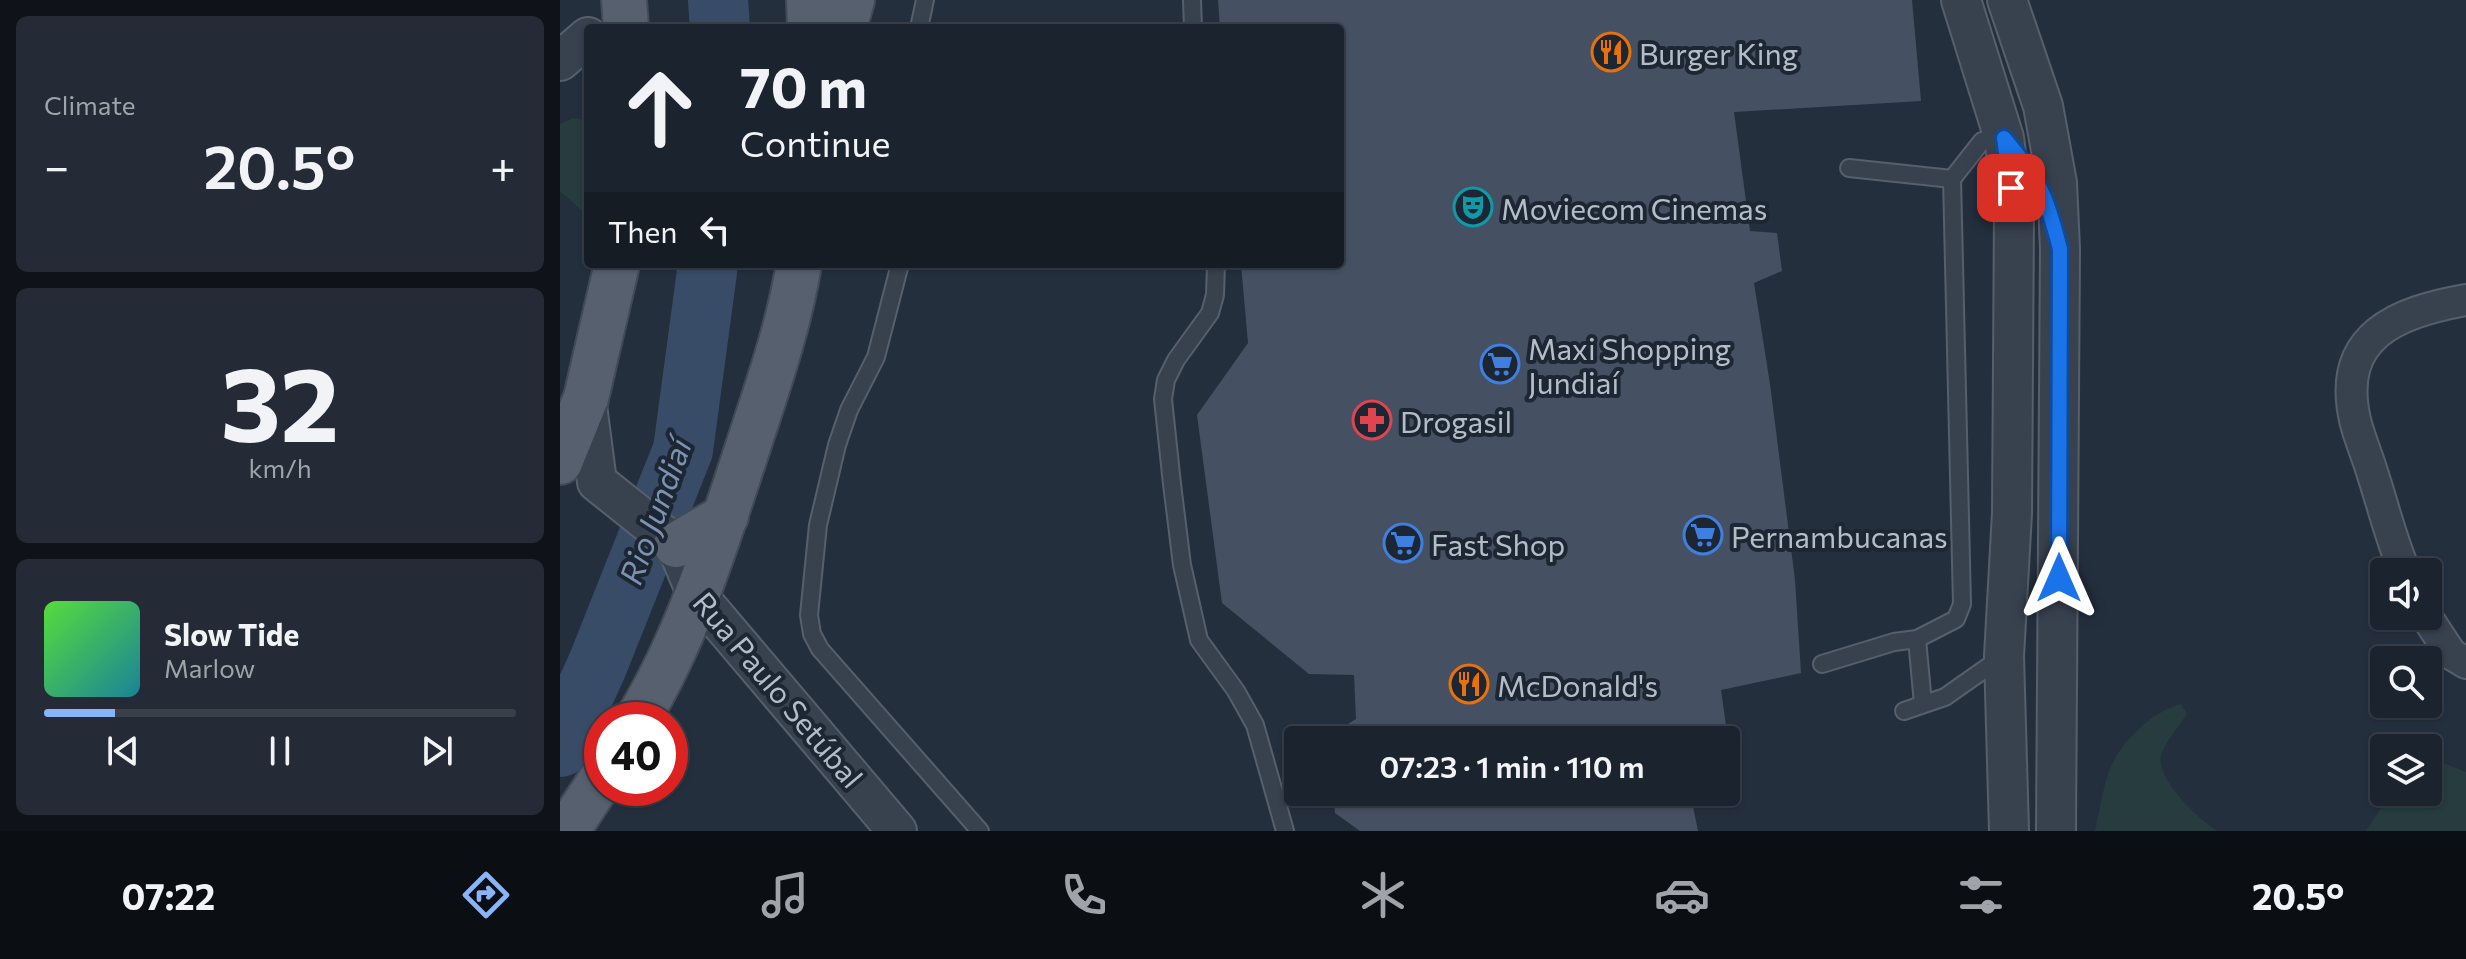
<!DOCTYPE html>
<html lang="en">
<head>
<meta charset="utf-8">
<style>
	:root { --surface:#1b232e; --page:#242b36; --text:#f1f3f6; --muted:#a0a4aa; --line:#39404a; --accent:#8ab4f8 }
	body { margin:0; font-family:Commissioner,sans-serif; background:var(--page); color:var(--text); height:100vh; display:flex; flex-direction:column; font-size:30px; white-space:nowrap }
	* { box-sizing:border-box; margin:0 }
	p { font-size:26px; color:var(--muted) }
	.icon { flex:none; width:44px; height:44px; fill:none; stroke:currentColor; stroke-width:2; stroke-linecap:round; stroke-linejoin:round }
	.map { position:relative; flex:1; overflow:hidden }
	.sheet { display:flex; flex-direction:column; gap:16px; padding:16px; background:#0f1319; width:560px }
	.sheet>* { flex:none }
	.guide { position:absolute; left:24px; top:24px; width:760px; height:244px; border-radius:8px; box-shadow:0 2px 6px #0004,0 0 0 2px var(--line); background:#1b232e; color:var(--text); overflow:hidden }
	.buttons { position:absolute; left:1810px; top:558px; display:grid; gap:16px }
	.buttons a { display:grid; place-items:center; width:72px; height:72px; border-radius:8px; background:var(--surface); box-shadow:0 2px 6px #0004,0 0 0 2px var(--line); font-size:40px }
	.speed { position:absolute; left:24px; top:702px; display:flex; gap:16px; font-size:40px; font-weight:700; text-align:center }
	.speed>* { display:grid; place-content:center; width:104px; height:104px; border-radius:50%; background:var(--surface); box-shadow:0 2px 6px #0004,0 0 0 2px var(--line); line-height:1 }
	.speed .limit { border:12px solid #d22; background:#fff; color:#111 }
	.pin { position:absolute; display:grid; place-items:center; width:68px; height:68px; color:#fff; margin:-34px; border-radius:16px; box-shadow:0 4px 12px #0006 }
	.me { position:absolute; width:88px; margin:-44px; rotate:0deg; stroke-linejoin:round; filter:drop-shadow(0 0 6px #0008) }
	.turn { display:flex; align-items:center; gap:28px; height:168px; padding:0 24px; font-size:36px }
	.turn .icon { width:104px; height:104px; stroke-width:2.5 }
	.turn b { display:block; font-size:56px; line-height:68px }
	.then { display:flex; align-items:center; height:76px; padding:0 24px; background:#0003; gap:16px; font-size:30px }
	.big { font-size:60px; font-weight:600; line-height:1.1 }
	.sheet .card { flex:1; display:flex; flex-direction:column; justify-content:center; gap:12px; min-width:0; padding:0 28px; border-radius:12px; background:var(--page) }
	.sheet .dial { align-items:center; gap:0 }
	.dial b { font-size:104px; line-height:1 }
	.song { display:flex; align-items:center; gap:24px }
	.cover { width:96px; height:96px; border-radius:12px; background:linear-gradient(135deg,hsl(110 70% 55%),hsl(190 70% 35%)) }
	.played { height:8px; border-radius:4px; background:linear-gradient(90deg,var(--accent) 15%,var(--line) 15%) }
	.keys { display:flex; justify-content:space-around; direction:ltr }
	.heat { display:flex; justify-content:space-between; align-items:center; font-size:44px; direction:ltr }
	.trip { position:absolute; left:724px; top:726px; width:456px; height:80px; border-radius:8px; background:var(--surface); box-shadow:0 2px 6px #0004,0 0 0 2px var(--line); font-weight:600; line-height:80px; text-align:center }
	.menu { display:flex; height:128px; justify-content:space-around; align-items:center; background:#0b0e12; color:var(--muted) }
	.menu .icon { width:56px; height:56px }
	.menu .current { color:var(--accent) }
	.menu b { font-size:36px; color:var(--text) }
	main { display:flex; flex:1; min-height:0 }
	.map>svg:first-child { display:block }
	.green { fill:#263c3f }
	.lines { fill:none; stroke-linecap:round; stroke-linejoin:round }
	.river { stroke:#394c67; stroke-width:60 }
	.building { fill:#455162 }
	.service-casing { stroke:#565f6c; stroke-width:20 }
	.minor-casing { stroke:#565f6c; stroke-width:34 }
	.tertiary-casing { stroke:#565f6c; stroke-width:42 }
	.primary-casing { stroke:#414a57; stroke-width:48 }
	.service { stroke:#38414e; stroke-width:16 }
	.minor { stroke:#38414e; stroke-width:30 }
	.tertiary { stroke:#38414e; stroke-width:38 }
	.primary { stroke:#56606e; stroke-width:44 }
	.route-casing { stroke:#114b97; stroke-width:20 }
	.route { stroke:#1a73e8; stroke-width:14 }
	.labels { text-anchor:middle; dominant-baseline:central; stroke-width:8; stroke-linejoin:round; paint-order:stroke }
	.poi-label { font-size:30px; fill:#b4bcc9; stroke:#1d2633; text-anchor:start }
	.street-label { font-size:30px; fill:#b4bcc9; stroke:#1d2633 }
	.water-label { font-size:32px; font-style:italic; fill:#7c92b1; stroke:#1d2633 }
</style>
</head>
<body>
<main>
<section class="sheet">
<div class="card"><p>Climate</p>
<div class="heat"><a>−</a><b class="big">20.5°</b><a>+</a></div>
</div>
<div class="card dial"><b>32</b><p>km/h</p></div>
<div class="card">
<div class="song"><i class="cover"></i><div><b>Slow Tide</b><p>Marlow</p></div></div>
<div class="played"></div>
<div class="keys"><svg class="icon" aria-label="previous" viewBox="0 0 24 24"><path d="M18 5L8 12l10 7zM5 5v14"/></svg><svg class="icon" aria-label="pause" viewBox="0 0 24 24"><path d="M8 5v14M16 5v14"/></svg><svg class="icon" aria-label="next" viewBox="0 0 24 24"><path d="M6 5l10 7-10 7zM19 5v14"/></svg></div>
</div>
</section>
<div class="map">
<svg width="1906" height="831" viewBox="0 0 1906 831">
	<rect width="100%" height="100%" fill="#242f3e"/>
	<g class="green">
		<path d="M 13,118 L 28,120 L 26,214 L 0,191 L 0,124 Z"/>
		<path d="M 1621,704 L 1627,714 C 1619,726 1608,739 1602,752 C 1592,777 1638,818 1657,831 L 1535,831 C 1540,810 1543,784 1552,764 C 1564,739 1595,710 1621,704 Z"/>
		<path d="M 1868,757 L 1906,772 L 1906,831 L 1806,831 L 1832,792 L 1868,792 Z"/>
	</g>
	<g class="lines">
		<g class="river">
			<path d="M 158,0 L 160,28"/>
			<path d="M 0,747 L 37,666 L 123,450 L 148,264"/>
		</g>
	</g>
	<g class="building">
		<path d="M 658,0 L 1352,0 L 1361,101 L 1174,112 L 1190,231 L 1217,233 L 1222,271 L 1194,283 L 1210,384 L 1235,580 L 1241,673 L 1161,690 L 1168,740 L 762,740 L 796,719 L 794,675 L 749,674 L 662,603 L 637,415 L 688,343 L 681,264 L 780,264 L 780,28 L 660,28 Z"/>
		<path d="M 773,792 L 1130,792 L 1138,831 L 800,831 L 775,813 Z"/>
	</g>
	<g class="lines">
		<defs>
			<g id="service">
				<path d="M 632,0 L 633,28"/>
				<path d="M 359,28 L 365,0"/>
				<path d="M 1289,168 L 1392,179"/>
				<path d="M 340,264 L 316,357 L 289,410 L 277,445 L 258,525 L 249,615 L 252,634 L 260,649 L 420,831"/>
				<path d="M 656,264 L 655,295 L 650,313 L 616,360 L 606,380 L 603,399 L 612,484 L 622,565 L 639,640 L 676,691 L 695,725 L 725,831"/>
				<path d="M 1357,639 L 1363,704"/>
				<path d="M 1262,664 L 1334,642 L 1357,639 L 1396,619 L 1402,604 L 1392,179 L 1422,141 L 1444,138"/>
				<path d="M 1344,711 L 1385,697 L 1442,657"/>
			</g>
			<g id="minor">
				<path d="M 1845,572 C 1831,540 1823,505 1812,472 C 1807,455 1799,437 1795,420 C 1776,335 1838,312 1906,300"/>
				<path d="M 1866,616 L 1891,654 L 1906,663"/>
			</g>
			<g id="tertiary">
				<path d="M 1401,0 L 1444,138 L 1454,214 L 1452,513 L 1444,656 L 1449,831"/>
				<path d="M 1447,0 L 1483,106 L 1497,183 L 1500,249 L 1496,831"/>
				<path d="M 0,61 L 28,37"/>
				<path d="M 26,398 L 37,482 L 116,545 L 137,595 L 337,831"/>
			</g>
			<g id="primary">
				<path d="M 64,0 L 66,28"/>
				<path d="M 249,0 L 250,28"/>
				<path d="M 284,28 L 292,0"/>
				<path d="M 0,462 L 26,398 L 57,264"/>
				<path d="M 116,545 L 166,516"/>
				<path d="M 77,720 C 126,640 155,547 184,459 C 205,394 228,331 239,264"/>
				<path d="M 7,831 L 42,778"/>
			</g>
		</defs>
		<use href="#service" class="service-casing"/>
		<use href="#minor" class="minor-casing"/>
		<use href="#tertiary" class="tertiary-casing"/>
		<use href="#primary" class="primary-casing"/>
		<use href="#service" class="service"/>
		<use href="#minor" class="minor"/>
		<use href="#tertiary" class="tertiary"/>
		<use href="#primary" class="primary"/>
	</g>
	<g class="lines">
		<defs>
			<path id="route" d="M 1451,188 L 1444,138 C 1480,181 1486,194 1500,249 L 1499,578"/>
		</defs>
		<use href="#route" class="route-casing"/>
		<use href="#route" class="route"/>
	</g>
	<defs>
		<symbol id="restaurant-ring" viewBox="-11 -11 22 22"><circle r="9.5" fill="#1d2633" stroke="#e8710a" stroke-width="1.5"/><path d="M-5-6h1v4h1v-4h1v4h1v-4h1v5L-1.5 .5V6h-2V.5L-5-1ZM5-6V6H3V1.5H1.5Q1.5-4 5-6Z" fill="#e8710a"/></symbol>
		<symbol id="theatre-ring" viewBox="-11 -11 22 22"><circle r="9.5" fill="#1d2633" stroke="#0f9aa8" stroke-width="1.5"/><path d="M-5-5.5Q0-4 5-5.5V0Q5 5 0 6Q-5 5-5 0ZM-3.3-2.5H-1v1.5H-3.3ZM1-2.5H3.3v1.5H1ZM-2.8 1Q0 5.5 2.8 1Z" fill="#0f9aa8"/></symbol>
		<symbol id="supermarket-ring" viewBox="-11 -11 22 22"><circle r="9.5" fill="#1d2633" stroke="#3f7fe0" stroke-width="1.5"/><path d="M-6-5.5h2.5l.6 2H6L4.5 2H-2.5L-4.4-4H-6ZM-1.5 3.2a1.3 1.3 0 1 0 .1 0ZM3 3.2a1.3 1.3 0 1 0 .1 0Z" fill="#3f7fe0"/></symbol>
		<symbol id="pharmacy-ring" viewBox="-11 -11 22 22"><circle r="9.5" fill="#1d2633" stroke="#e0444e" stroke-width="1.5"/><path d="M-2-6h4v4h4v4h-4v4h-4v-4h-4v-4h4Z" fill="#e0444e"/></symbol>
	</defs>
	<g fill-rule="evenodd">
		<use href="#restaurant-ring" x="1029" y="30" width="44" height="44"/>
		<use href="#theatre-ring" x="891" y="185" width="44" height="44"/>
		<use href="#supermarket-ring" x="918" y="342" width="44" height="44"/>
		<use href="#pharmacy-ring" x="790" y="398" width="44" height="44"/>
		<use href="#supermarket-ring" x="1121" y="513" width="44" height="44"/>
		<use href="#supermarket-ring" x="821" y="521" width="44" height="44"/>
		<use href="#restaurant-ring" x="887" y="662" width="44" height="44"/>
	</g>
	<g class="labels">
		<g class="poi-label">
			<text x="1079" y="52">Burger King</text>
			<text x="941" y="207">Moviecom Cinemas</text>
			<text x="968" y="347">Maxi Shopping<tspan x="968" dy="34">Jundiaí</tspan></text>
			<text x="840" y="420">Drogasil</text>
			<text x="1171" y="535">Pernambucanas</text>
			<text x="871" y="543">Fast Shop</text>
			<text x="937" y="684">McDonald's</text>
		</g>
		<g class="street-label">
			<text transform="translate(219 689) rotate(50)">Rua Paulo Setúbal</text>
		</g>
		<g class="water-label">
			<text transform="translate(94 511) rotate(-70)">Rio Jundiaí</text>
		</g>
	</g>
</svg>
<div class="buttons">
<a><svg class="icon" aria-label="sound" viewBox="0 0 24 24"><path d="M4 9h4l5-4v14l-5-4H4zM17 9q2 3 0 6"/></svg></a>
<a><svg class="icon" aria-label="search" viewBox="0 0 24 24"><circle cx="10" cy="10" r="6"/><path d="M15 15l6 6"/></svg></a>
<a><svg class="icon" aria-label="layers" viewBox="0 0 24 24"><path d="M12 4l9 5-9 5-9-5zM3 14l9 5 9-5"/></svg></a>
</div>
<div class="speed"><div class="limit">40</div></div>
<div class="pin" style="left:1451px;top:188px;background:#d93025"><svg class="icon" aria-label="arrive" viewBox="0 0 24 24"><path d="M6 21V4h12l-3 4 3 4H6"/></svg></div>
<svg class="me" style="left:1499px;top:578px" viewBox="-20 -20 40 40"><path d="M0-17L14 15 0 8-14 15z" fill="#1a73e8" stroke="#fff" stroke-width="4"/></svg>
<div class="trip">07:23 · 1 min · 110 m</div>
<div class="guide">
<div class="turn"><svg class="icon" aria-label="ahead" viewBox="0 0 24 24"><path d="M12 20V5M6 11l6-6 6 6"/></svg><div><b>70 m</b>Continue</div></div>
<div class="then">Then<svg class="icon" aria-label="left" viewBox="0 0 24 24"><path d="M17 20v-9H6M10 6l-5 5 5 5"/></svg></div>
</div>
</div>
</main>
<nav class="menu">
<b>07:22</b>
<svg class="icon current" aria-label="directions" viewBox="0 0 24 24"><path d="M12 3l9 9-9 9-9-9zM9 14v-3h6M13 9l2 2-2 2"/></svg>
<svg class="icon" aria-label="music" viewBox="0 0 24 24"><path d="M9 18V5l10-2v13"/><circle cx="6" cy="18" r="3"/><circle cx="16" cy="16" r="3"/></svg>
<svg class="icon" aria-label="phone" viewBox="0 0 24 24"><path d="M5 4h4l2 5-3 2q2 4 5 5l2-3 5 2v4C11 20 4 13 5 4z"/></svg>
<svg class="icon" aria-label="climate" viewBox="0 0 24 24"><path d="M12 3v18M4 7l16 10M4 17L20 7"/></svg>
<svg class="icon" aria-label="car" viewBox="0 0 24 24"><path d="M5 17H2v-5l4-1 3-4h7l3 4 3 1v5h-3M9 17h6M6 11h13"/><circle cx="7" cy="17" r="2"/><circle cx="17" cy="17" r="2"/></svg>
<svg class="icon" aria-label="filters" viewBox="0 0 24 24"><path d="M4 7h16M4 17h16"/><circle cx="9" cy="7" r="2"/><circle cx="15" cy="17" r="2"/></svg>
<b>20.5°</b>
</nav>
</body>
</html>
